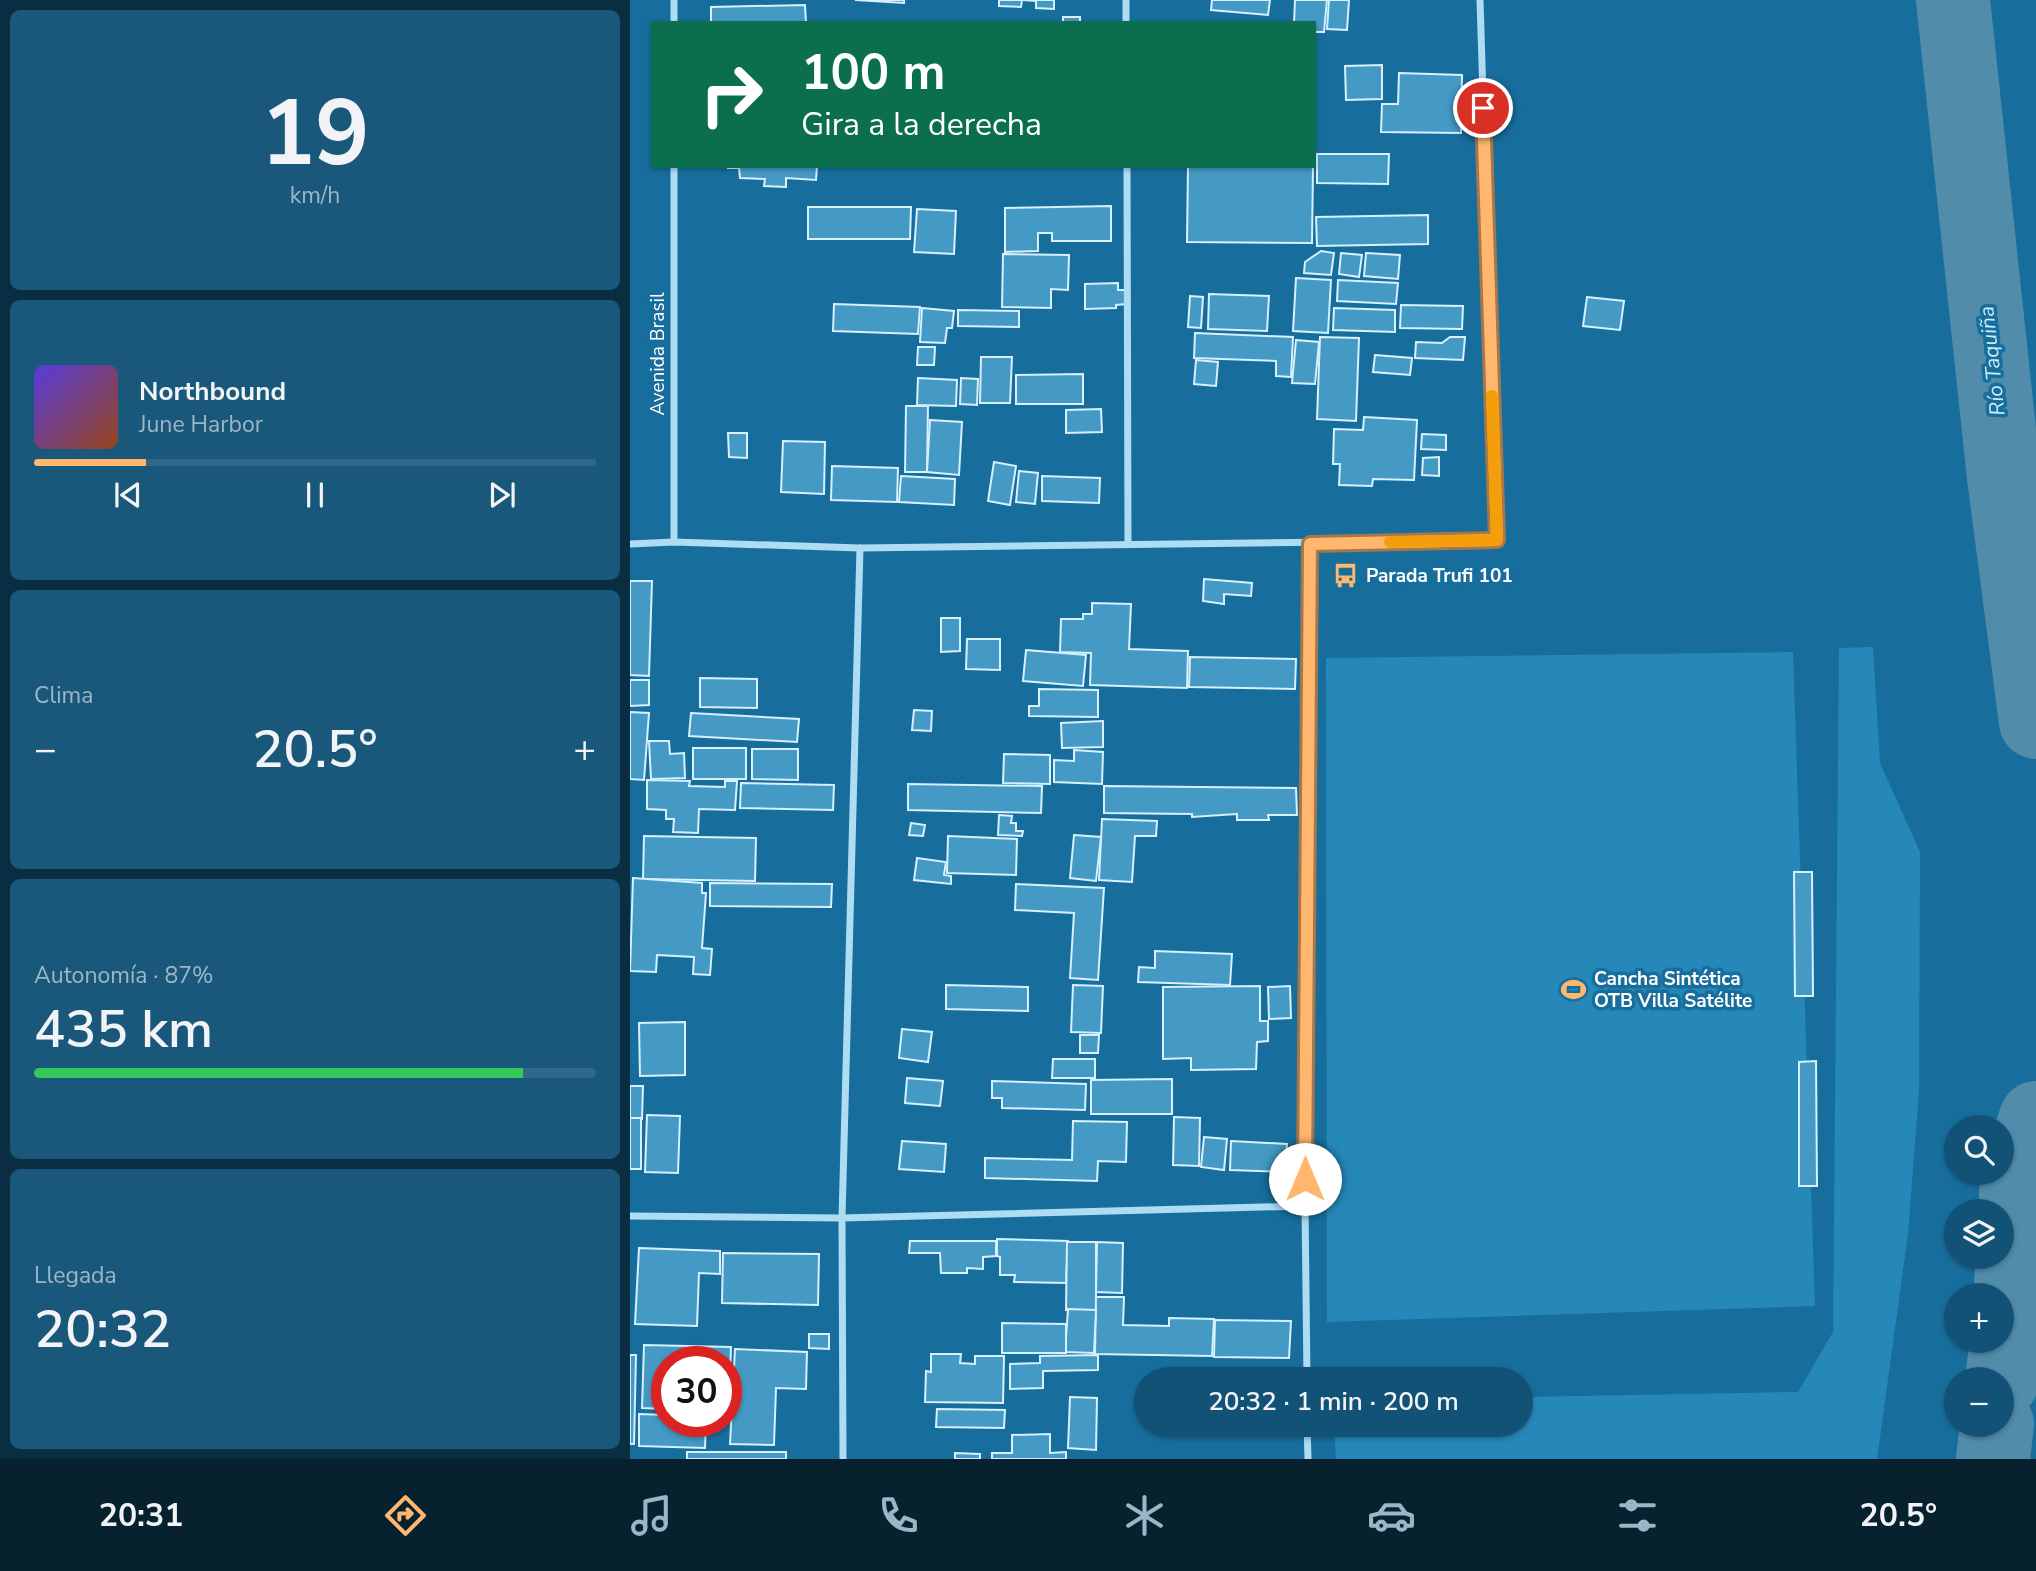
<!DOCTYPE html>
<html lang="es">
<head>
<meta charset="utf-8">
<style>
	:root { --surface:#115276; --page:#1a587b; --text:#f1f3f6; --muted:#9cb6c5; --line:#306988; --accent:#ffb770 }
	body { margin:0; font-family:"Nunito Sans",sans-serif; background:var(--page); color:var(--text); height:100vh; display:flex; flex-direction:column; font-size:26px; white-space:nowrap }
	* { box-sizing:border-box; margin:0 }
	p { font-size:23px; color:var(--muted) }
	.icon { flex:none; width:38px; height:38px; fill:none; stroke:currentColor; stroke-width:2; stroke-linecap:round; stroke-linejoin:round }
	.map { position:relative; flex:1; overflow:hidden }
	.details { display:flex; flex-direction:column; gap:10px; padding:10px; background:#092d41; width:630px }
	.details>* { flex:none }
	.banner { position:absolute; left:21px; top:21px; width:665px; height:147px; border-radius:0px; box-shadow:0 2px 5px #0004; background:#0b6e4f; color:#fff; overflow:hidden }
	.controls { position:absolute; left:1314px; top:1115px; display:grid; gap:14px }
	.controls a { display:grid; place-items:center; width:70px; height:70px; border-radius:50%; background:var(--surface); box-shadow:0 2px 5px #0004; font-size:35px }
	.speed { position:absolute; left:21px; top:1346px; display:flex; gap:14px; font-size:35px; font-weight:700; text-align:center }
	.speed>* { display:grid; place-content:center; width:91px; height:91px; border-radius:50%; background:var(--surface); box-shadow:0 2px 5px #0004; line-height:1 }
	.speed .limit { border:10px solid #d22; background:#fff; color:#111 }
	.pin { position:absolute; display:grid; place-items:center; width:60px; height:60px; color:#fff; margin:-30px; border:4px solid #fff; border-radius:50%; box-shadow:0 2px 7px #0007 }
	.me { position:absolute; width:77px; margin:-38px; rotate:0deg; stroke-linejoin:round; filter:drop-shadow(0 0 5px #0008) }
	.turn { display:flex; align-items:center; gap:24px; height:147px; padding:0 35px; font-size:32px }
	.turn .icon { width:91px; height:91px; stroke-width:2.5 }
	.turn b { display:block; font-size:49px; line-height:60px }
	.big { font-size:52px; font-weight:600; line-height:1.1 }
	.details .tile { flex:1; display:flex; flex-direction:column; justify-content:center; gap:10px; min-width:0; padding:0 24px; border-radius:10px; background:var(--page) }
	.details .dial { align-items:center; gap:0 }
	.dial b { font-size:91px; line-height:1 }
	.song { display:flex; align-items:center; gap:21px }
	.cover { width:84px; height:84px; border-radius:10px; background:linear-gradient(135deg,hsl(250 70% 55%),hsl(20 70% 35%)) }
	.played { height:7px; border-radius:4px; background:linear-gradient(90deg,var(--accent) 20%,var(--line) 20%) }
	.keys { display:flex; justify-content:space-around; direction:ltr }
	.heat { display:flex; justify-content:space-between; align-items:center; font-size:38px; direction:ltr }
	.charge { height:10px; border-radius:5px; background:linear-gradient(90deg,#34c759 87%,var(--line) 0) }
	.trip { position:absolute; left:504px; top:1367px; width:399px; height:70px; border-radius:35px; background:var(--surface); box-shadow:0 2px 5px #0004; font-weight:600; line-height:70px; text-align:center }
	.tabs { display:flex; height:112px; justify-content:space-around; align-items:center; background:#07212f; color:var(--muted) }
	.tabs .icon { width:49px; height:49px }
	.tabs .active { color:var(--accent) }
	.tabs b { font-size:32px; color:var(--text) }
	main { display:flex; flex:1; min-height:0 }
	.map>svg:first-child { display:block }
	.green { fill:#2688b9 }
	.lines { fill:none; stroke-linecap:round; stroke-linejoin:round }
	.river { stroke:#518cab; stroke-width:74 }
	.building { fill:#449ac5; stroke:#d6f0fd; stroke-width:2 }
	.minor { stroke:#aedcf3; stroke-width:7 }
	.route-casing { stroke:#a67749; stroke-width:18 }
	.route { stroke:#ffb770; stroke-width:12 }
	.slow { stroke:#f59e0b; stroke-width:12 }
	.labels { text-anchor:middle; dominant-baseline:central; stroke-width:7; stroke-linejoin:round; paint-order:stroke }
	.street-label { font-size:19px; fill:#fff; stroke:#176e9d }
	.poi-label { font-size:19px; font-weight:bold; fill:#fff; stroke:#176e9d; text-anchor:start }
	.water-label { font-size:21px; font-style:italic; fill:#ccecfa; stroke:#176e9d }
</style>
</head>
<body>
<main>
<section class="details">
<div class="tile dial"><b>19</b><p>km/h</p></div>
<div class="tile">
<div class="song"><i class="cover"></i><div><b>Northbound</b><p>June Harbor</p></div></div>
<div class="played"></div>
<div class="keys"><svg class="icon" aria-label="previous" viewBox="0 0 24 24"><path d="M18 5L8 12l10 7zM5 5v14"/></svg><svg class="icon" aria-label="pause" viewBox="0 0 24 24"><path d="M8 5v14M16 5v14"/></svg><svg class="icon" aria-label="next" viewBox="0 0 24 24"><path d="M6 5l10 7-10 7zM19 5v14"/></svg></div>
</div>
<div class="tile"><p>Clima</p>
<div class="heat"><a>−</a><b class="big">20.5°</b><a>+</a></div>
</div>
<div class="tile"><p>Autonomía · 87%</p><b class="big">435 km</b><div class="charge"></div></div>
<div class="tile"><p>Llegada</p><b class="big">20:32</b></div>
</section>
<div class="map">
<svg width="1406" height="1459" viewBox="0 0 1406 1459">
	<rect width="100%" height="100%" fill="#176e9d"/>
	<g class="green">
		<path d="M 1243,647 L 1250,763 L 1290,852 L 1289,1091 L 1278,1234 L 1247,1459 L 706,1459 L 704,1425 L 891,1424 L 891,1397 L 1168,1392 L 1203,1332 L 1209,648 Z"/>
		<path d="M 1163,652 L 1185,1306 L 697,1322 L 696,658 Z"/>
	</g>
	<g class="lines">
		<g class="river">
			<path d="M 1323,0 L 1374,477 L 1406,722"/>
			<path d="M 1372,1381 L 1379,1321 L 1387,1176 L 1406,1118"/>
			<path d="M 1363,1459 L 1367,1424"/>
		</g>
	</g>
	<g class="building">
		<path d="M 225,0 L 274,0 L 274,3 Z"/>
		<path d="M 369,0 L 392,0 L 391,7 L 369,6 Z"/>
		<path d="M 393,0 L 424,0 L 424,9 L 406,8 L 406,1 Z"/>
		<path d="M 582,0 L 640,0 L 638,15 L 581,10 Z"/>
		<path d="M 665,0 L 697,0 L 694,32 L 684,32 L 684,23 L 664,23 Z"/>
		<path d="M 699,0 L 719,0 L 717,30 L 697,29 Z"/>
		<path d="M 175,5 L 176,23 L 81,23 L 81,7 Z"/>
		<rect x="433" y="17" width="17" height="6"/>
		<path d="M 752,65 L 752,99 L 716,100 L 715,66 Z"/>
		<path d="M 769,73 L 832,75 L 831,133 L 751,132 L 752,104 L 768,104 Z"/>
		<path d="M 687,154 L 759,154 L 758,184 L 687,183 Z"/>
		<path d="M 98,166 L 187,166 L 186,180 L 156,178 L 156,187 L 134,186 L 135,179 L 110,178 L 109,168 L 98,168 Z"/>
		<path d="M 558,166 L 683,166 L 682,243 L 557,242 Z"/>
		<path d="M 481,206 L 481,241 L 422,241 L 422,233 L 408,233 L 408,251 L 375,252 L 375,208 Z"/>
		<path d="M 178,207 L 281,207 L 280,239 L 178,239 Z"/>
		<path d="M 287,209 L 326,211 L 324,254 L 284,252 Z"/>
		<path d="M 798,215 L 798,244 L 687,246 L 686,217 Z"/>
		<path d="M 691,251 L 704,253 L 701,275 L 674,273 L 675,262 Z"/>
		<path d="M 711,253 L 732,255 L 729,277 L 709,274 Z"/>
		<path d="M 736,253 L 770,255 L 768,279 L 734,276 Z"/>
		<path d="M 373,254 L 439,255 L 438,290 L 421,289 L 421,308 L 372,307 Z"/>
		<path d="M 666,278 L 701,280 L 698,333 L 663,331 Z"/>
		<path d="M 708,280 L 768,283 L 766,304 L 707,301 Z"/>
		<path d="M 488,283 L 488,290 L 496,290 L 496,304 L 486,305 L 486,308 L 455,309 L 455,284 Z"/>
		<path d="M 579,294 L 639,296 L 637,331 L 578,329 Z"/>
		<path d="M 560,296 L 573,297 L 571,328 L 558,327 Z"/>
		<path d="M 957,297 L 994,301 L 990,330 L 953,326 Z"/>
		<path d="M 204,304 L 290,307 L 288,334 L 203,331 Z"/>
		<path d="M 771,305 L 833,306 L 832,329 L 770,328 Z"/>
		<path d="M 292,308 L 324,311 L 322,328 L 317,328 L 315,343 L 290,342 Z"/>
		<path d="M 704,308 L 765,310 L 765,332 L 703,330 Z"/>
		<path d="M 328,310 L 389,311 L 389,327 L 328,326 Z"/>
		<path d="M 565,333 L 663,337 L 661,377 L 646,376 L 646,361 L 564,358 Z"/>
		<path d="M 690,337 L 729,338 L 726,421 L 687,419 Z"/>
		<path d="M 820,337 L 835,337 L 833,360 L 785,358 L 786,342 L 812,343 Z"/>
		<path d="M 666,340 L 689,342 L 685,384 L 662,383 Z"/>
		<path d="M 288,347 L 305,347 L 304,365 L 287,365 Z"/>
		<path d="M 745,355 L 782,358 L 780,375 L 743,372 Z"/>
		<path d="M 351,357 L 382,357 L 380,403 L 350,403 Z"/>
		<path d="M 566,360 L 588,362 L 586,386 L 564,384 Z"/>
		<path d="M 453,374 L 453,404 L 386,404 L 386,375 Z"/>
		<path d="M 288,378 L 327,380 L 326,406 L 287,405 Z"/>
		<path d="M 331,378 L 348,379 L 347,405 L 330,404 Z"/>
		<path d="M 276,406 L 298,406 L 297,472 L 275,472 Z"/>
		<path d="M 471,409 L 472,432 L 436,433 L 436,410 Z"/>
		<path d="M 734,417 L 787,420 L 784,480 L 743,479 L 742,486 L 709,485 L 710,464 L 703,464 L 704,429 L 733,430 Z"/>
		<path d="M 300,420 L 332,422 L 329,475 L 297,472 Z"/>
		<path d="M 98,433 L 117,433 L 117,458 L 99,457 Z"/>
		<path d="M 792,434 L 816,435 L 816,450 L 791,449 Z"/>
		<path d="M 153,441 L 195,442 L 194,494 L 151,492 Z"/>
		<path d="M 809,457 L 809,476 L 792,475 L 793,458 Z"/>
		<path d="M 364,462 L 386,466 L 380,505 L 358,501 Z"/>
		<path d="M 202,466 L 268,468 L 267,502 L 201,500 Z"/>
		<path d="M 389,471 L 408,473 L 405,504 L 386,502 Z"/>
		<path d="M 271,476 L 325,479 L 324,505 L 269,502 Z"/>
		<path d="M 412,476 L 470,478 L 469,503 L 412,501 Z"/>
		<path d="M 574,579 L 622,583 L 621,596 L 594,594 L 594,604 L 573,601 Z"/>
		<path d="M 0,581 L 22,581 L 19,676 L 0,675 Z"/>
		<path d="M 462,603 L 501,604 L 499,649 L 558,651 L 557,688 L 460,685 L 461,653 L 430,652 L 431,619 L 453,619 L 453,614 L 462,614 Z"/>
		<path d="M 311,618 L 330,618 L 330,651 L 311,652 Z"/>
		<path d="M 337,639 L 370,639 L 370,670 L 336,669 Z"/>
		<path d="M 396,650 L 456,655 L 453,686 L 393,681 Z"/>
		<path d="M 560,657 L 666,659 L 665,689 L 559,687 Z"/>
		<path d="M 70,678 L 127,679 L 127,708 L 70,707 Z"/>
		<path d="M 0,680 L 19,680 L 19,705 L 0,706 Z"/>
		<path d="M 409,689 L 468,690 L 468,717 L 399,716 L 399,706 L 409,706 Z"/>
		<path d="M 284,710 L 302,711 L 301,731 L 282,730 Z"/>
		<path d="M 0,712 L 19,713 L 14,780 L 0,779 Z"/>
		<path d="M 61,713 L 169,719 L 167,742 L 59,736 Z"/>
		<path d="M 473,721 L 473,747 L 432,748 L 431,723 Z"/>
		<path d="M 19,741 L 39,741 L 40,754 L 54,753 L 55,778 L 21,779 Z"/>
		<rect x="63" y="748" width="53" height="31"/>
		<path d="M 122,749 L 168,749 L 168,780 L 122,779 Z"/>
		<path d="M 444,750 L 473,752 L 472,784 L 424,782 L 424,760 L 444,761 Z"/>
		<path d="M 374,754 L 420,755 L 420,784 L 373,783 Z"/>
		<path d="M 17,780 L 60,781 L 59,786 L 95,787 L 95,781 L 107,781 L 105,810 L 69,809 L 68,833 L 43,832 L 44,819 L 36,819 L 36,810 L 17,809 Z"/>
		<path d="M 111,783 L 204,785 L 203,810 L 110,808 Z"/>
		<path d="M 278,784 L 412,786 L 411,813 L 278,810 Z"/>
		<path d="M 474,786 L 666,788 L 667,815 L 638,815 L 639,820 L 607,820 L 607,814 L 562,817 L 562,814 L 474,813 Z"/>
		<path d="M 369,815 L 382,816 L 381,823 L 386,823 L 386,831 L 393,831 L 392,836 L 368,835 Z"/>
		<path d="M 472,819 L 527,821 L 526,836 L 505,836 L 502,882 L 469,880 Z"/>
		<path d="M 281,823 L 295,825 L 293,836 L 279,835 Z"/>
		<path d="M 444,835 L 471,837 L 466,881 L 440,878 Z"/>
		<path d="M 14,836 L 126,838 L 125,881 L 13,879 Z"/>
		<path d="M 318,836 L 387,839 L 386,875 L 317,873 Z"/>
		<path d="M 287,858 L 316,862 L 314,875 L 321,876 L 321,884 L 284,880 Z"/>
		<path d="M 1164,872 L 1182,872 L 1183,996 L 1165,996 Z"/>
		<path d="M 3,878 L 72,883 L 72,893 L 76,893 L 72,948 L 82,949 L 80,975 L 63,974 L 64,957 L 27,955 L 26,972 L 0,971 Z"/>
		<path d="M 80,883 L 202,884 L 201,907 L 80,906 Z"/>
		<path d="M 386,884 L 474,888 L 468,980 L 440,978 L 444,913 L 385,910 Z"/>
		<path d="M 525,951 L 602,954 L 600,985 L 508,982 L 509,967 L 525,968 Z"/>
		<path d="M 316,985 L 398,987 L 398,1011 L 316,1009 Z"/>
		<path d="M 443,985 L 473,986 L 471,1033 L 441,1032 Z"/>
		<path d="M 630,986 L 630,1021 L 638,1021 L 638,1041 L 627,1042 L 626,1069 L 561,1070 L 561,1058 L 533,1059 L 533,987 Z"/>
		<path d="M 660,986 L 661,1018 L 639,1019 L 638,987 Z"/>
		<path d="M 55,1022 L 55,1075 L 10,1076 L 9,1023 Z"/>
		<path d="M 272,1029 L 302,1032 L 298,1062 L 269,1058 Z"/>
		<path d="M 450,1035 L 469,1035 L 468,1053 L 450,1053 Z"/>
		<path d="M 423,1059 L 465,1059 L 465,1078 L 422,1078 Z"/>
		<path d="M 1186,1061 L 1187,1186 L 1169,1186 L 1169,1062 Z"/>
		<path d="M 277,1078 L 313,1081 L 310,1106 L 275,1103 Z"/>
		<path d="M 542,1079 L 542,1114 L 461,1114 L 461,1080 Z"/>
		<path d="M 362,1081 L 456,1084 L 455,1110 L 372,1108 L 372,1098 L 362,1098 Z"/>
		<path d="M 0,1086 L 13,1086 L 12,1119 L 0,1118 Z"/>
		<path d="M 17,1115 L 50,1116 L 48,1173 L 15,1172 Z"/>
		<path d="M 544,1117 L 570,1118 L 569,1166 L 543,1165 Z"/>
		<rect x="0" y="1118" width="11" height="51"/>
		<path d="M 443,1121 L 497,1122 L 496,1162 L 468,1161 L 467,1181 L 355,1178 L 355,1158 L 442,1160 Z"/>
		<path d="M 574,1137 L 597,1139 L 594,1170 L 571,1167 Z"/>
		<path d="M 272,1141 L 316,1144 L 314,1172 L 269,1169 Z"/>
		<path d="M 601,1141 L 657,1144 L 655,1172 L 600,1170 Z"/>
		<path d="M 367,1239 L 438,1241 L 436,1283 L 384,1282 L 385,1275 L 370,1275 L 370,1257 L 367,1256 Z"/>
		<path d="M 280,1241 L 366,1241 L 366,1256 L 353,1257 L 353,1269 L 337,1268 L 337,1273 L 311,1273 L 310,1253 L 279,1253 Z"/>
		<path d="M 437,1242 L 466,1242 L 466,1310 L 436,1310 Z"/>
		<path d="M 467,1242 L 493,1243 L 492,1293 L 466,1292 Z"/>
		<path d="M 9,1248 L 90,1251 L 90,1274 L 69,1273 L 67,1326 L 5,1324 Z"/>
		<path d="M 93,1253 L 189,1254 L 188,1305 L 92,1303 Z"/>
		<path d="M 466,1297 L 494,1297 L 493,1325 L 539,1326 L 539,1318 L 584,1319 L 582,1356 L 465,1354 Z"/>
		<path d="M 438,1309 L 466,1310 L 464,1353 L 435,1352 Z"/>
		<path d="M 585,1320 L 661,1321 L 659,1358 L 584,1357 Z"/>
		<path d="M 372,1323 L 436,1324 L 436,1353 L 372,1353 Z"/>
		<path d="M 179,1334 L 199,1334 L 199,1349 L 179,1348 Z"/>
		<path d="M 14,1345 L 101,1347 L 99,1410 L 96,1410 L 96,1362 L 37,1362 L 37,1409 L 12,1408 Z"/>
		<path d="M 105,1349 L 177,1352 L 176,1389 L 146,1388 L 144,1445 L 100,1444 Z"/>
		<path d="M 301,1354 L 331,1354 L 330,1363 L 345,1364 L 345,1356 L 374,1356 L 373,1403 L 295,1402 L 296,1371 L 301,1372 Z"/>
		<path d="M 0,1355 L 6,1355 L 4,1444 L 0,1444 Z"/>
		<path d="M 468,1355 L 468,1370 L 413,1371 L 413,1388 L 380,1389 L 380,1364 L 410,1363 L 410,1356 Z"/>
		<path d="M 440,1397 L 467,1398 L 466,1450 L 438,1448 Z"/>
		<path d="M 307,1409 L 375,1410 L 374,1428 L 306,1427 Z"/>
		<path d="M 9,1414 L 37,1415 L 37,1421 L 76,1421 L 75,1448 L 9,1446 Z"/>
		<path d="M 420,1434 L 420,1453 L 436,1452 L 436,1459 L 362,1459 L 362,1453 L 382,1453 L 382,1435 Z"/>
		<rect x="57" y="1452" width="99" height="7"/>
		<path d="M 325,1453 L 350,1454 L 350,1459 L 325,1459 Z"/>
	</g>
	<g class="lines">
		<g class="minor">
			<path d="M 44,0 L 44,23"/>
			<path d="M 496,0 L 496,23"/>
			<path d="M 44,166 L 44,542"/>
			<path d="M 497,166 L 498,544"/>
			<path d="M 0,544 L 44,542 L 230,548 L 867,540 L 850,0"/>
			<path d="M 0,1216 L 212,1218 L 675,1206"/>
			<path d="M 677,1379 L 675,1206 L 680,544"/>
			<path d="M 677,1424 L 678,1459"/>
			<path d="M 213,1459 L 212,1218 L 230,548"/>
		</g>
	</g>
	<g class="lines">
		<defs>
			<path id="route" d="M 675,1179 L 680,544 L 867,540 L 853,108"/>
		</defs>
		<use href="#route" class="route-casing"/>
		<use href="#route" class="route"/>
		<path class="slow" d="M 760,542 L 867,540 L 862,396"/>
	</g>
	<defs>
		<symbol id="bus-bare" viewBox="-9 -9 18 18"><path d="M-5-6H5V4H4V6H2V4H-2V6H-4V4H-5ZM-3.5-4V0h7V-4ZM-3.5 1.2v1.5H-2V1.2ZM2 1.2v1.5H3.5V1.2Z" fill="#ffb770" stroke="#176e9d" stroke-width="2.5" paint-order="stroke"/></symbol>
		<symbol id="stadium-bare" viewBox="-9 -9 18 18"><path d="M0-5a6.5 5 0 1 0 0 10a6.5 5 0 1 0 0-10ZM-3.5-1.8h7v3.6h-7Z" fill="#ffb770" stroke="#176e9d" stroke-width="2.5" paint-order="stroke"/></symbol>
	</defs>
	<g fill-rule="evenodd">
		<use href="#bus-bare" x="698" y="558" width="35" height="35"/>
		<use href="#stadium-bare" x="926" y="972" width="35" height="35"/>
	</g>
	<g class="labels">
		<g class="street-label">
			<text transform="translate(28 354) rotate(-90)">Avenida Brasil</text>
		</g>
		<g class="poi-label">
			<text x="736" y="576">Parada Trufi 101</text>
			<text x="964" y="979">Cancha Sintética<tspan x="964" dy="22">OTB Villa Satélite</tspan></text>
		</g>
		<g class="water-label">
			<text transform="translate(1362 361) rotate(-96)">Río Taquiña</text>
		</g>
	</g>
</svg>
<div class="controls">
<a><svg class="icon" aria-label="search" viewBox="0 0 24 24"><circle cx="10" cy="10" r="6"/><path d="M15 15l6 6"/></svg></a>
<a><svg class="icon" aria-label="layers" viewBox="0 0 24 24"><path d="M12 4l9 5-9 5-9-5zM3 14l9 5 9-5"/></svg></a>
<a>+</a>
<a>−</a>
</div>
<div class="speed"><div class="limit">30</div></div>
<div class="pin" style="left:853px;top:108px;background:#d93025"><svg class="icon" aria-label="arrive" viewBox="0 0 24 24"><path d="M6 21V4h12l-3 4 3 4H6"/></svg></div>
<svg class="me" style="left:675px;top:1179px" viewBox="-20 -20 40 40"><circle r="19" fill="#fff"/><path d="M0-13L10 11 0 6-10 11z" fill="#ffb770"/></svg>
<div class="trip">20:32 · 1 min · 200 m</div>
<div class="banner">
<div class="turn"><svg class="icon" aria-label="right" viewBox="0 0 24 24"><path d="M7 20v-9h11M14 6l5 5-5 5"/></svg><div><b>100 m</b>Gira a la derecha</div></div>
</div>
</div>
</main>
<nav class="tabs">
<b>20:31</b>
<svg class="icon active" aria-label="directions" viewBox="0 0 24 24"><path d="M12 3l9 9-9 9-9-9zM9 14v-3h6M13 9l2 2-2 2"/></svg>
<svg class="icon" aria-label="music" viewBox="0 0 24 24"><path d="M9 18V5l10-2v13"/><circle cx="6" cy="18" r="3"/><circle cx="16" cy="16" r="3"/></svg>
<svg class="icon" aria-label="phone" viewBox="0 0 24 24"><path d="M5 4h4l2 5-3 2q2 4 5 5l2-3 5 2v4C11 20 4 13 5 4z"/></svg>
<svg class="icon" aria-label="climate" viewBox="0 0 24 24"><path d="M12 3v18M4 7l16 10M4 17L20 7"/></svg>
<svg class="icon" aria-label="car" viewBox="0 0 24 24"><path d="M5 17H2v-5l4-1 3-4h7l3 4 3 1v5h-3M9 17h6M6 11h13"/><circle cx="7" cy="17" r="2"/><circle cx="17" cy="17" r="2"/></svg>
<svg class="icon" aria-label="filters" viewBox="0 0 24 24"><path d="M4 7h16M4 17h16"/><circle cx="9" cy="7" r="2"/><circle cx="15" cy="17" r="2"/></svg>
<b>20.5°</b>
</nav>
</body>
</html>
